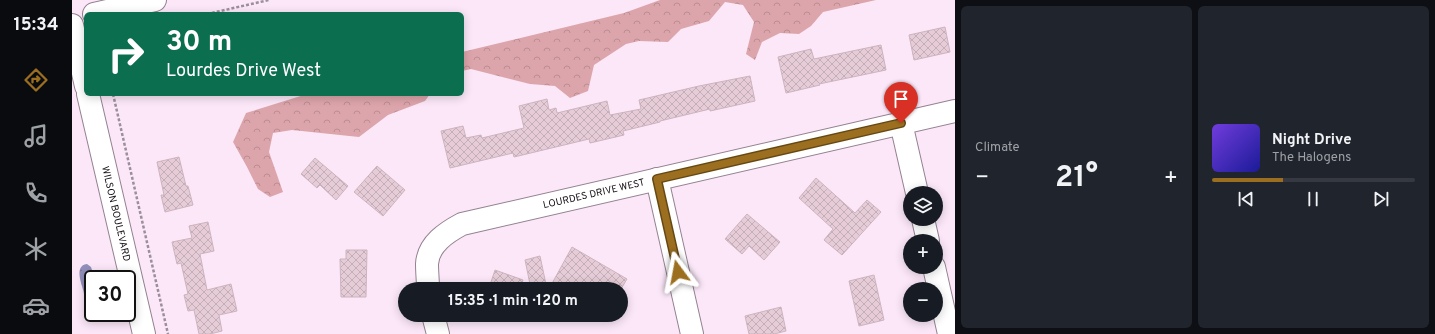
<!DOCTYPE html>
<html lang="en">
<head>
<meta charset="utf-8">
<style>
	:root { --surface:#171b24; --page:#20242c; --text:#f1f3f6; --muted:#9ea1a6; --line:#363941; --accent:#9c6e1f }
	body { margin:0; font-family:Overpass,sans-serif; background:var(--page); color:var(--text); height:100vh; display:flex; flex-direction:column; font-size:15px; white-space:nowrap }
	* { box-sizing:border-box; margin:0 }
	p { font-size:13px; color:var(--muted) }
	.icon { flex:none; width:22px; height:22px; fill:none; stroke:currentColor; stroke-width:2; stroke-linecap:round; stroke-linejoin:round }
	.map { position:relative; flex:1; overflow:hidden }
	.drawer { display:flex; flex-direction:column; gap:6px; padding:6px; background:#0d0f14; width:480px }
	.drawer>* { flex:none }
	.banner { position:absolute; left:12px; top:12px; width:380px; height:84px; border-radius:6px; box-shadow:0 2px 10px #0003; background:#0b6e4f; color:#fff; overflow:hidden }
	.buttons { position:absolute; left:831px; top:186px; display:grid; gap:8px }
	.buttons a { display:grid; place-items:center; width:40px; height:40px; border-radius:50%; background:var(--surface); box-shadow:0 2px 10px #0003; font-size:20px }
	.speed { position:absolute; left:12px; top:270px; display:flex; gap:8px; font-size:20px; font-weight:700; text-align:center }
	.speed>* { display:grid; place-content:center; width:52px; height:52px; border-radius:50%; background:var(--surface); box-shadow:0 2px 10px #0003; line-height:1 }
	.speed .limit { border:2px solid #111; border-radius:6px; background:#fff; color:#111 }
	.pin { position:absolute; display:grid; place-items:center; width:34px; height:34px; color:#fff; margin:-41px -17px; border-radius:50% 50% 50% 0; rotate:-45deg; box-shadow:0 0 4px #0007 }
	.pin .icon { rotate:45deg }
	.me { position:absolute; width:44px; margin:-22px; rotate:347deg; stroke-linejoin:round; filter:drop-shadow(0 0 3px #0008) }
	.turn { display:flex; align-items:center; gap:14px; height:84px; padding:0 16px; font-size:18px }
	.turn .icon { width:52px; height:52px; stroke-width:2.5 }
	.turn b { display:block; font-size:28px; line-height:34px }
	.big { font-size:30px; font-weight:700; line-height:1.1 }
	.drawer .widget { flex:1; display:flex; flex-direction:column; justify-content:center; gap:6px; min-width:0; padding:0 14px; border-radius:6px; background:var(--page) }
	.song { display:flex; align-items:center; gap:12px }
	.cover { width:48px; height:48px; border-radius:6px; background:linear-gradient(135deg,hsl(260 70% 55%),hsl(240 70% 35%)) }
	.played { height:4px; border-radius:2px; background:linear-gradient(90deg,var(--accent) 35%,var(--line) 35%) }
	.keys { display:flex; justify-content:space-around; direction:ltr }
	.heat { display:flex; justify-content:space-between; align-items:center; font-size:22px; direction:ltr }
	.drawer .tiles { flex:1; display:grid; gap:6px; grid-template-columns:repeat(2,1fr) }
	.trip { position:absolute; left:326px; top:282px; width:230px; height:40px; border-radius:20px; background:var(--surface); box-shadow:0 2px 10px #0003; font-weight:700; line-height:40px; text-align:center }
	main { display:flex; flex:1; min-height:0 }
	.tabs { display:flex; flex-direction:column; width:72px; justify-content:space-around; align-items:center; background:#090b0e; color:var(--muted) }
	.tabs .icon { width:28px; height:28px }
	.tabs .current { color:var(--accent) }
	.tabs b { font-size:18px; color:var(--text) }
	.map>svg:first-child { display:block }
	.forest { fill:url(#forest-crowns) }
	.water { fill:url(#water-ripples) }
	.building { fill:url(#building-cross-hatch); stroke:#cdb4be }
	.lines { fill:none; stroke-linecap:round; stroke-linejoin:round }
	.minor-casing { stroke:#948291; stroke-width:24 }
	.path { stroke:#9c8e9a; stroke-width:2.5; stroke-dasharray:3 2; stroke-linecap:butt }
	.minor { stroke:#fff; stroke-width:22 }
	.route-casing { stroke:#654814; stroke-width:10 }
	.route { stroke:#9c6e1f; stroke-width:7 }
	.labels { text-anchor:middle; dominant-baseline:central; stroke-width:3; stroke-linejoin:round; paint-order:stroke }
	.street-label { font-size:10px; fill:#150f14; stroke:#fefafd }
</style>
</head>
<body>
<main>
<nav class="tabs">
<b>15:34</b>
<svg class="icon current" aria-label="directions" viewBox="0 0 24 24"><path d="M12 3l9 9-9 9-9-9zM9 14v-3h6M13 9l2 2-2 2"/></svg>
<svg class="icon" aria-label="music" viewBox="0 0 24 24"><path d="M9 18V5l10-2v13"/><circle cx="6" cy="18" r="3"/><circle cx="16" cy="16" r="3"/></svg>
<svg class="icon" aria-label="phone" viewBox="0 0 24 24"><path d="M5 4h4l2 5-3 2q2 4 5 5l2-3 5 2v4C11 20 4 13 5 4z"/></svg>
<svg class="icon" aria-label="climate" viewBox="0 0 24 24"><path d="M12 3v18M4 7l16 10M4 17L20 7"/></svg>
<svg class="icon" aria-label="car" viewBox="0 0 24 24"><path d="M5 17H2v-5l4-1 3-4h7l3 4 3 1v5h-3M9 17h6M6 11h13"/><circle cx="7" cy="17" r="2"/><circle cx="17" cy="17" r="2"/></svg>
</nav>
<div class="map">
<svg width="883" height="334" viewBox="0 0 883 334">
	<defs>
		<pattern id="forest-crowns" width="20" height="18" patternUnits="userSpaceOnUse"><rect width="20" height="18" fill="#dca5ab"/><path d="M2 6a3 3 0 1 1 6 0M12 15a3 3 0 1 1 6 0" fill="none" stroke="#bc8d92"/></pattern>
		<pattern id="water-ripples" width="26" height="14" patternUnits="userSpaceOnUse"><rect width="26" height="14" fill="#928fbb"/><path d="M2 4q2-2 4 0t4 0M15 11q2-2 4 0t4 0" fill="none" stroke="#767397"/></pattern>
		<pattern id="building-cross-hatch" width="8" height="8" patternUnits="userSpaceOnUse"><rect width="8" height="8" fill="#e5ccd6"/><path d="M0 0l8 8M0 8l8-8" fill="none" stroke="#c4aeb7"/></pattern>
	</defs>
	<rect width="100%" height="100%" fill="#fbe7f8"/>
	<g class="forest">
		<path d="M 588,0 L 804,0 L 751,12 L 739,26 L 727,34 L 708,33 L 690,42 L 683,60 L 674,54 L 682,22 L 671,5 L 653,2 L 637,21 L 609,29 L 596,42 L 567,41 L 554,44 L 522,65 L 516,91 L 498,98 L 483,86 L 458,84 L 399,69 L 390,71 L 390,52 L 552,13 Z"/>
		<path d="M 235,94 L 358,94 L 353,101 L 316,115 L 287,137 L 220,130 L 201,133 L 197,152 L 211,192 L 198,197 L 186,189 L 175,167 L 161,142 L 174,113 Z"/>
	</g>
	<path class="water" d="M 15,264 L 19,267 L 23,279 L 21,279 L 21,291 L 16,292 L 14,295 L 12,294 C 12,288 0,266 15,264 Z"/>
	<g class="building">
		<path d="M 873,27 L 878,52 L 842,60 L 837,35 Z"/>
		<path d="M 809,45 L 814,70 L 747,84 L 748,85 L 714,93 L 706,57 L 739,49 L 742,59 Z"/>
		<path d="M 678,76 L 683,101 L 638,111 L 638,109 L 588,121 L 588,122 L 551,131 L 552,135 L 518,143 L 517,139 L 442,157 L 441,153 L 378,168 L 369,131 L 391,126 L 394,138 L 409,135 L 410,138 L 452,128 L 447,106 L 475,99 L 477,110 L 484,108 L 485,113 L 535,101 L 538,115 L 569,109 L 567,100 L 627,86 Z"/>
		<path d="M 107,157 L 114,186 L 116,186 L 121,205 L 93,212 L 89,195 L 92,195 L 85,162 Z"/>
		<path d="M 243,158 L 276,186 L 264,200 L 248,185 L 245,188 L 229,174 Z"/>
		<path d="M 305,166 L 333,190 L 311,216 L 282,192 Z"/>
		<path d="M 744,178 L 783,213 L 795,200 L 809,212 L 770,255 L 752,240 L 761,229 L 727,198 Z"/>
		<path d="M 675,214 L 708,242 L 692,260 L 677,246 L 670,254 L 653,239 Z"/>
		<path d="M 136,222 L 142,251 L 128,254 L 135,290 L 159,284 L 165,311 L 147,315 L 150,331 L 138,334 L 127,334 L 122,310 L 116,311 L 112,295 L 116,294 L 109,263 L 105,264 L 100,242 L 120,238 L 117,226 Z"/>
		<path d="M 500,247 L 555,279 L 549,289 L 477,289 Z"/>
		<path d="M 274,250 L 295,250 L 294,297 L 269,297 L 268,259 L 274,259 Z"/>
		<path d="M 468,256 L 475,289 L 459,289 L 453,260 Z"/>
		<path d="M 423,270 L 451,280 L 448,289 L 417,288 Z"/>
		<path d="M 802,275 L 812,320 L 787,326 L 777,281 Z"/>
		<path d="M 709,307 L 714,331 L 702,334 L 677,334 L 673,316 Z"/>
	</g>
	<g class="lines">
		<defs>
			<g id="minor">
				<path d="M 22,14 L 83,0"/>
				<path d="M 0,25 L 14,86"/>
				<path id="s1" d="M 16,94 L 72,334"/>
				<path d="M 829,123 L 845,193"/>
				<path d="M 585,179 L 620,334"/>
				<path d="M 851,219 L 856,241"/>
				<path d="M 862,267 L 877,334"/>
				<path id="s2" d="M 356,289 C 356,281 355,272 355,264 C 356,244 375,232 390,224 L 883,111"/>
				<path d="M 361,315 L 366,334"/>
			</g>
		</defs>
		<use href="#minor" class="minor-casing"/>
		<g class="path">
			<path d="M 135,14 L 197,0"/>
			<path d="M 41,94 L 96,334"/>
		</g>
		<use href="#minor" class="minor"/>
	</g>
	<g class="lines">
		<defs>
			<path id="route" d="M 606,272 L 585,179 L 829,123"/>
		</defs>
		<use href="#route" class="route-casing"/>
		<use href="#route" class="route"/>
	</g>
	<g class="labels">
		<g class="street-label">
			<text stroke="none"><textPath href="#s2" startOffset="216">LOURDES DRIVE WEST</textPath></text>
			<text stroke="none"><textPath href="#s1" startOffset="123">WILSON BOULEVARD</textPath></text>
		</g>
	</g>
</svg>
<div class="buttons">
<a><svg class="icon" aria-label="layers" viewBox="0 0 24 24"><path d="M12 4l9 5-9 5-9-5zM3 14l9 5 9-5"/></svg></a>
<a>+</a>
<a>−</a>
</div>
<div class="speed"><div class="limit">30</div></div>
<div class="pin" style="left:829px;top:123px;background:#d93025"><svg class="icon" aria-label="arrive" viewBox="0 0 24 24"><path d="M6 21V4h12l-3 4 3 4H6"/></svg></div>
<svg class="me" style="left:606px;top:272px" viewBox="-20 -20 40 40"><path d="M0-17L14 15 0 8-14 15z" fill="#9c6e1f" stroke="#fff" stroke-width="4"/></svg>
<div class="trip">15:35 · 1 min · 120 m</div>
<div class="banner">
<div class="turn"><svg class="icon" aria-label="right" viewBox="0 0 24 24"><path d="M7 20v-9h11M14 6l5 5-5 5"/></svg><div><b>30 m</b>Lourdes Drive West</div></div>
</div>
</div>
<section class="drawer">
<div class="tiles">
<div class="widget"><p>Climate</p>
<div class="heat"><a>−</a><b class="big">21°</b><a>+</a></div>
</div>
<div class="widget">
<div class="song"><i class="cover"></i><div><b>Night Drive</b><p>The Halogens</p></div></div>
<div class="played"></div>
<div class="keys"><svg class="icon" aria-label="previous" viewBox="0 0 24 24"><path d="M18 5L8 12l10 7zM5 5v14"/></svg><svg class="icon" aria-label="pause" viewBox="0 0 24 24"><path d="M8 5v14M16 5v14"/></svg><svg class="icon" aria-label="next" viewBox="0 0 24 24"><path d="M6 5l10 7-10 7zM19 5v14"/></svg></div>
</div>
</div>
</section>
</main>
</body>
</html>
